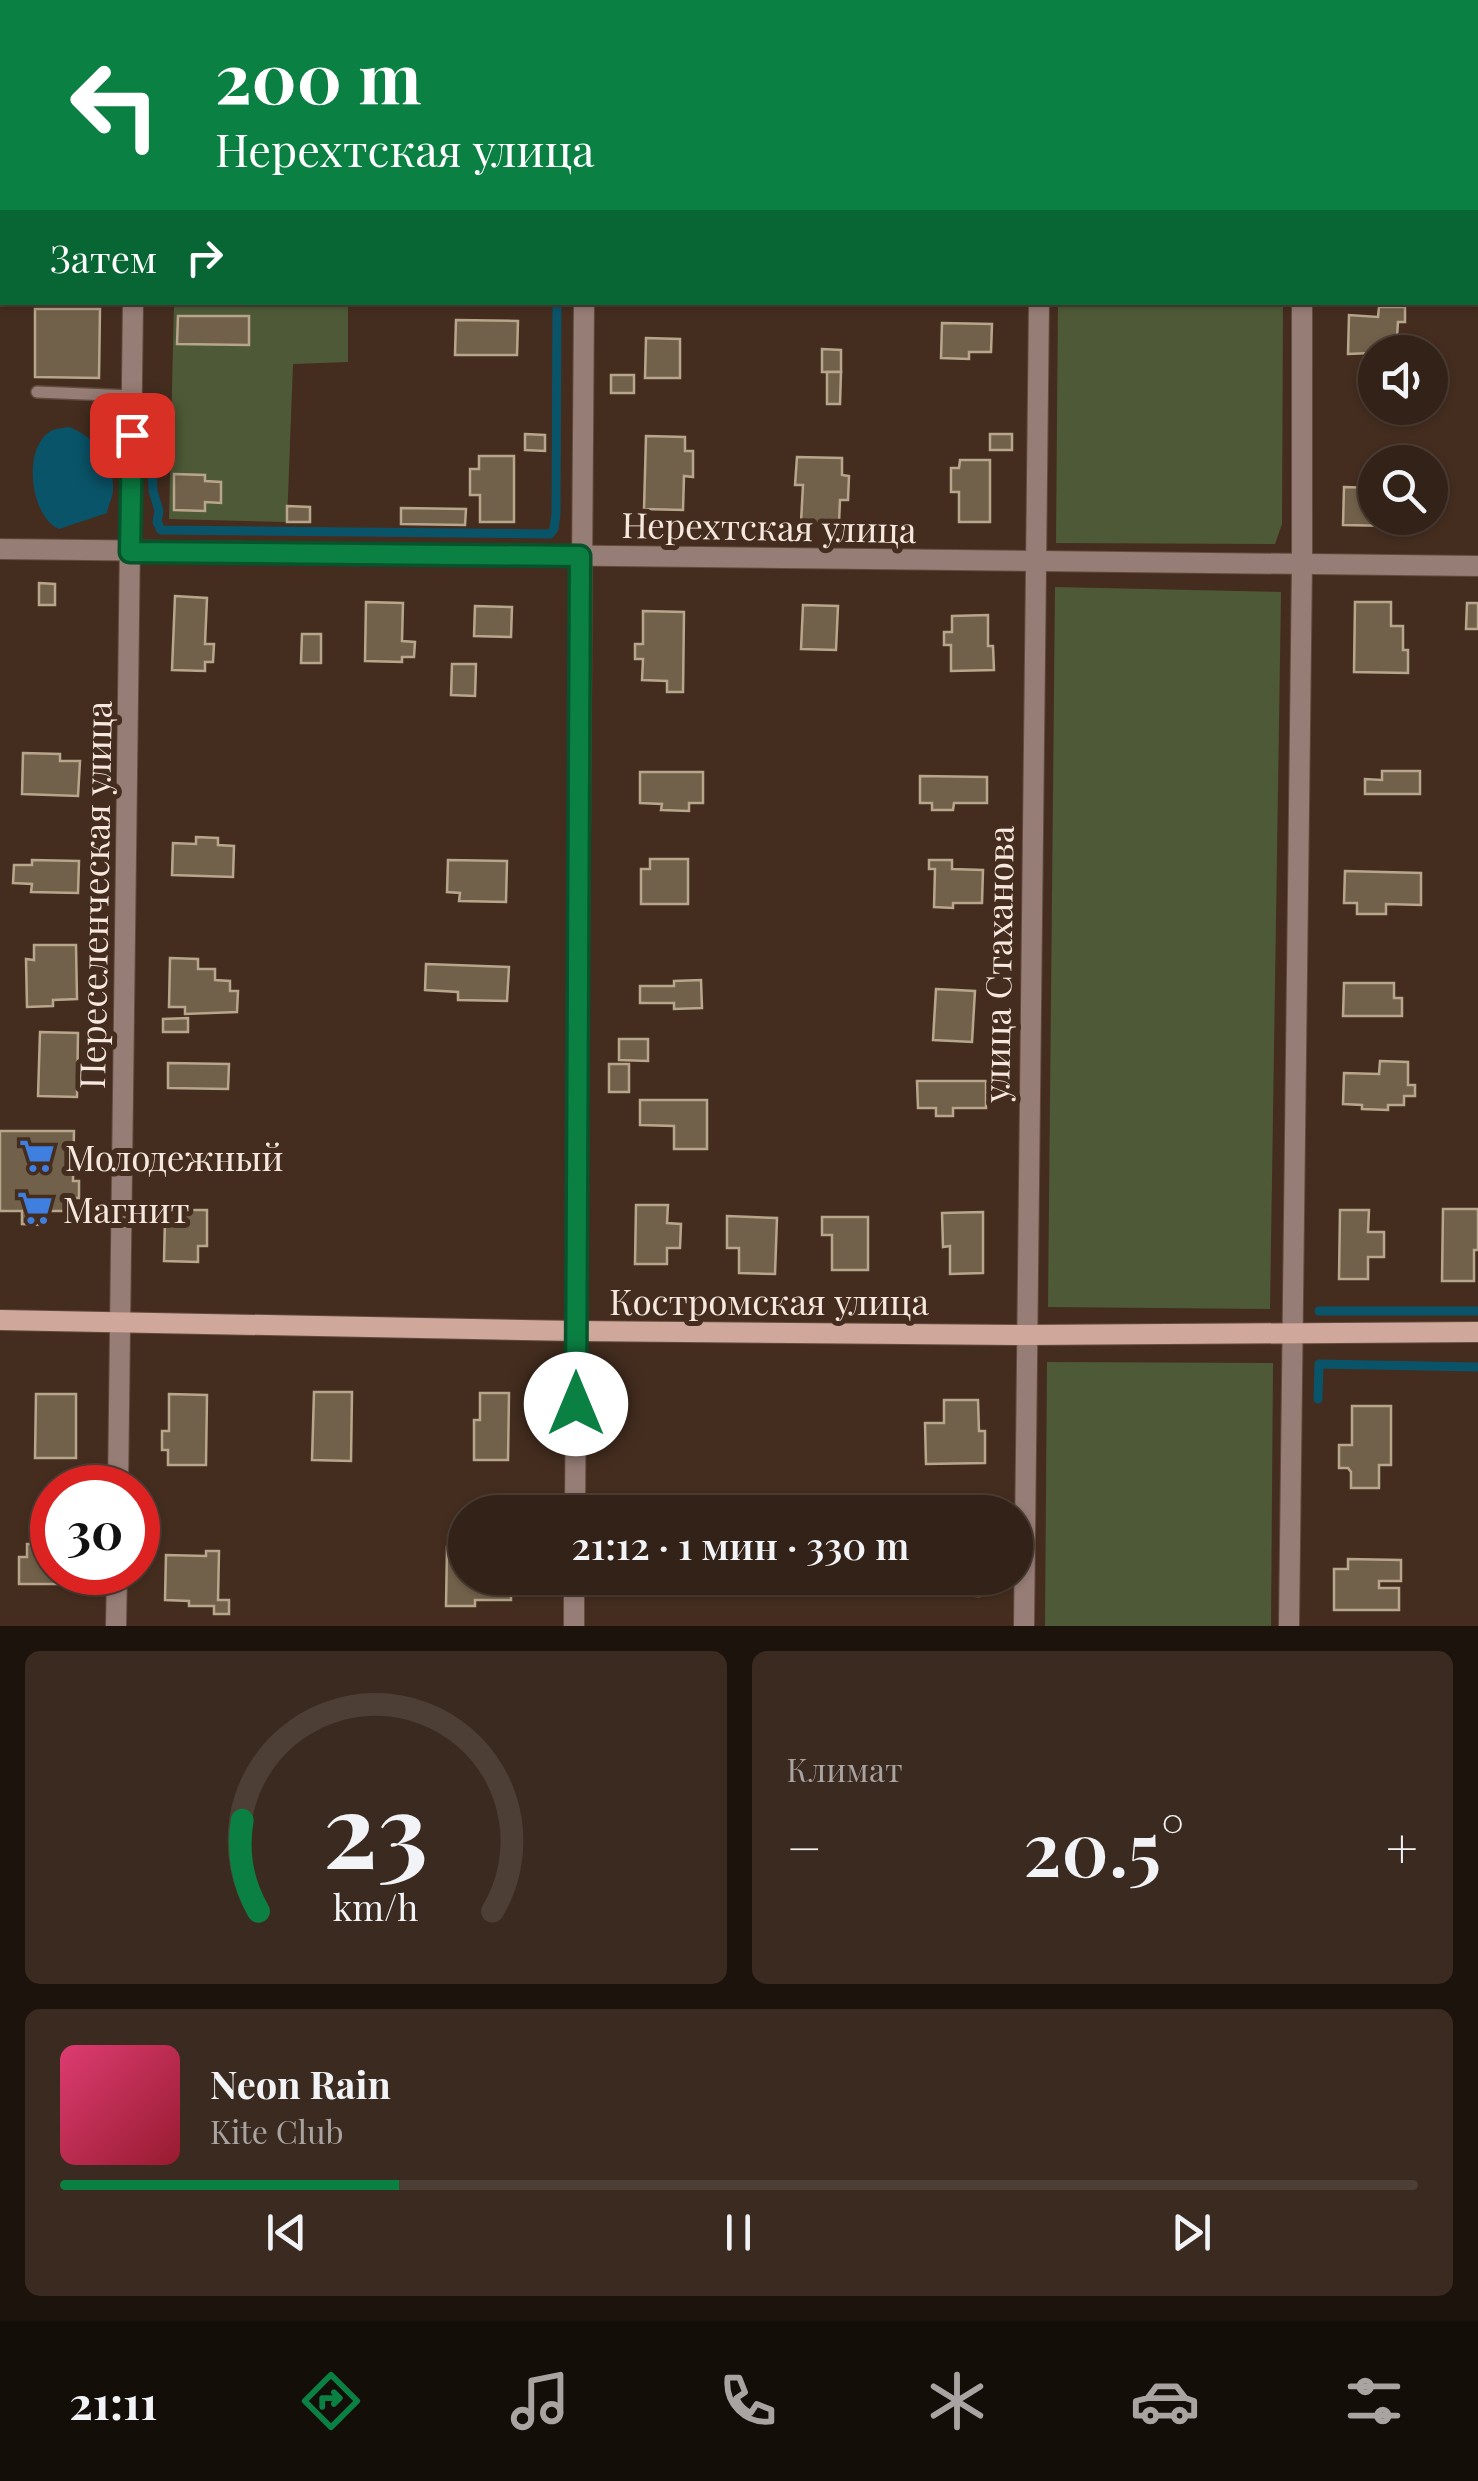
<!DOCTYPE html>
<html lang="ru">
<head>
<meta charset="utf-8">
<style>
	:root { --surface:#332217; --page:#3b2a20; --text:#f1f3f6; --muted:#a9a4a1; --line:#4e3f36; --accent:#0b8043 }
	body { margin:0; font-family:"Playfair Display",serif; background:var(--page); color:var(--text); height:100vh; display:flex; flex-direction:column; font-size:38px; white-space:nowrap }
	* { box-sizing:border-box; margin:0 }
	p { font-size:32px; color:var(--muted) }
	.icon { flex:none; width:55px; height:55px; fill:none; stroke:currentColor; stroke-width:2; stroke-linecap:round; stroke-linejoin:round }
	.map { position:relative; height:1626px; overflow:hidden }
	.side { display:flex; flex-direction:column; gap:25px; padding:25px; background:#1c130d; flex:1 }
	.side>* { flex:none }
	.top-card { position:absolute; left:0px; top:0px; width:1480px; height:305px; box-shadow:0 2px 8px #0004,0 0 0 2px var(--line); background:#0b8043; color:#fff; overflow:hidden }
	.tools { position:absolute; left:1358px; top:335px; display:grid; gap:20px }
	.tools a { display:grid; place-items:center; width:90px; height:90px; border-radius:50%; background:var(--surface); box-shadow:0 2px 8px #0004,0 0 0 2px var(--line); font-size:50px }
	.speed { position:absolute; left:30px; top:1465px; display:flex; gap:20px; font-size:50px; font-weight:700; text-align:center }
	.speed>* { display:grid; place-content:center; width:130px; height:130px; border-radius:50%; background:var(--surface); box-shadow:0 2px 8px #0004,0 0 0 2px var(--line); line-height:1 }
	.speed .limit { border:15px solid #d22; background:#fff; color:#111 }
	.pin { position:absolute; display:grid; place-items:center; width:85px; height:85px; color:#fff; margin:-42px; border-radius:20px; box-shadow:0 5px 15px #0006 }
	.me { position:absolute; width:110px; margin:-55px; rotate:0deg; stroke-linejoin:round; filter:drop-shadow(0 0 8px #0008) }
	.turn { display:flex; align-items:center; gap:35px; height:210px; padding:0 50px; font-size:45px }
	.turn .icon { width:130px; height:130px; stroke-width:2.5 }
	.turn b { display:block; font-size:70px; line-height:85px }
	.then { display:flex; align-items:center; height:95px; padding:0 50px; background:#0003; gap:20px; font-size:38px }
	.big { font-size:75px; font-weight:600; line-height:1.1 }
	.side .tile { flex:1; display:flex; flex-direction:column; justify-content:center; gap:15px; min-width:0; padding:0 35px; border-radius:15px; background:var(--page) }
	.side .dial { align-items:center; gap:0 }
	.dial svg { height:260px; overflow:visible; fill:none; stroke:var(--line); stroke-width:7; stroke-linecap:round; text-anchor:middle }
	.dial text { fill:var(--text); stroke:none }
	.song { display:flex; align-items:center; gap:30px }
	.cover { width:120px; height:120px; border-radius:15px; background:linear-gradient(135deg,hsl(340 70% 55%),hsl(350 70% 35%)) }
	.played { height:10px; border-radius:5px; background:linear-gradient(90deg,var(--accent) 25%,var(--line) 25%) }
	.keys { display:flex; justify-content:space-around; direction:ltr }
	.heat { display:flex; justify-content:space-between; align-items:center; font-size:55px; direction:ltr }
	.side .tiles { flex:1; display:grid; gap:25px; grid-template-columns:1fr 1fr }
	.tile:last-child { grid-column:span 2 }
	.trip { position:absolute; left:448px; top:1495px; width:585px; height:100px; border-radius:50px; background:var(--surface); box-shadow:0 2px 8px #0004,0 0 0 2px var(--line); font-weight:600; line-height:100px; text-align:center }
	.dock { display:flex; height:160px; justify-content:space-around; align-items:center; background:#140e09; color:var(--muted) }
	.dock .icon { width:70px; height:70px }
	.dock .active { color:var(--accent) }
	.dock b { font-size:45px; color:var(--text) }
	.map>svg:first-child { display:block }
	.green { fill:#4e5a37 }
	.water { fill:#0a5469 }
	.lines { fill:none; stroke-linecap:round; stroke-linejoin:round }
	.stream { stroke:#0a5469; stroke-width:9 }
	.building { fill:#72614a; stroke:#b8a68c; stroke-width:2.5 }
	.lane-casing { stroke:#614b3e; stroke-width:14 }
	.street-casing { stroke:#614b3e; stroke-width:22 }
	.secondary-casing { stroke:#614b3e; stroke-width:22 }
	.lane { stroke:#967d76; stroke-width:11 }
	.street { stroke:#967d76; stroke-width:20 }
	.secondary { stroke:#cfa79b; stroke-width:20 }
	.route-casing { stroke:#07532c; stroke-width:25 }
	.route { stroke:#0b8043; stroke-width:18 }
	.labels { text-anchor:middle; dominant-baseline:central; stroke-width:10; stroke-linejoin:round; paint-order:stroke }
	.street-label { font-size:35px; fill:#f7e8df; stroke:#442d1f }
	.poi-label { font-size:35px; fill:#f7e8df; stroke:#442d1f; text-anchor:start }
</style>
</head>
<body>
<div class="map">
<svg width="1478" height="1626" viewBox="0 0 1478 1626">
	<rect width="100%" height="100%" fill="#442d1f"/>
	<g class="green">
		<path d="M 174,303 L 348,303 L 348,362 L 293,364 L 287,522 L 169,519 Z"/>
		<path d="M 1058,303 L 1283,303 L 1282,524 L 1275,544 L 1056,543 Z"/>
		<path d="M 1055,587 L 1281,592 L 1270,1309 L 1048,1307 Z"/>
		<path d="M 1047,1362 L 1273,1363 L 1271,1626 L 1045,1626 Z"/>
	</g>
	<path class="water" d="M 69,427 C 94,436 115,462 113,490 C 113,497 108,505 107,513 L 59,529 C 30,517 21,445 53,430 C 58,428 64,428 69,427 Z"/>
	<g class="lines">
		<g class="stream">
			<path d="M 151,440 L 153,491 L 159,511 L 157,522 L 161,530 L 550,534 L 554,529 L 556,514 L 557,302"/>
			<path d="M 1319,1311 L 1478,1311"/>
			<path d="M 1318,1399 L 1319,1364 L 1478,1367"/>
		</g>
	</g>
	<g class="building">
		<path d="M 1379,307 L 1405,307 L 1405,322 L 1398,322 L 1396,352 L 1348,354 L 1349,315 L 1378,317 Z"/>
		<path d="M 35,309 L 100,309 L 99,378 L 35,377 Z"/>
		<path d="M 178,316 L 249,316 L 249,345 L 177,344 Z"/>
		<path d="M 456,320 L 518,321 L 517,355 L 455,355 Z"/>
		<path d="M 942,323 L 992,324 L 991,352 L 969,352 L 969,359 L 941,358 Z"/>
		<path d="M 646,338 L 680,339 L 680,378 L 645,378 Z"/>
		<path d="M 822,349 L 841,350 L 841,372 L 822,372 Z"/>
		<path d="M 827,372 L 841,372 L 840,404 L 827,404 Z"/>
		<rect x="611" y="375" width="23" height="18"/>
		<path d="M 525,434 L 545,435 L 545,451 L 525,450 Z"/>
		<rect x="990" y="434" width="22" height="16"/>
		<path d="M 646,436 L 685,437 L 685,451 L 693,451 L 693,477 L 684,476 L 683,510 L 644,509 Z"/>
		<path d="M 479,456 L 514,456 L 514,522 L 480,522 L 480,495 L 470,495 L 470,469 L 479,469 Z"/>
		<path d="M 797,457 L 842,458 L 842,475 L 849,476 L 848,500 L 840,500 L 839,523 L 801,522 L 803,485 L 795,485 Z"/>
		<path d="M 960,460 L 990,460 L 990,522 L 959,522 L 959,492 L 951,492 L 951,468 L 959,468 Z"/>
		<path d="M 174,474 L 205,475 L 205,481 L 221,482 L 221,503 L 205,502 L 205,511 L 174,510 Z"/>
		<path d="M 1344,487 L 1375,488 L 1375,518 L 1392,518 L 1392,526 L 1343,525 Z"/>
		<path d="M 287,506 L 310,507 L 310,522 L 287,522 Z"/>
		<path d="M 401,508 L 466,509 L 465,525 L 401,524 Z"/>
		<path d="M 39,583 L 55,584 L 55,605 L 39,605 Z"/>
		<path d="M 175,596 L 207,598 L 205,644 L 214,644 L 213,662 L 205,662 L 205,671 L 172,670 Z"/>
		<path d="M 366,602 L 403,603 L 402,641 L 415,642 L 414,657 L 402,657 L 402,662 L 365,661 Z"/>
		<path d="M 1355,602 L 1391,602 L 1391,626 L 1403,626 L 1403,650 L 1408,650 L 1408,673 L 1354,672 Z"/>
		<path d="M 1467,603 L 1478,603 L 1478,629 L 1466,629 Z"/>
		<path d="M 803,605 L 838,606 L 836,650 L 801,649 Z"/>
		<path d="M 475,606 L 512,607 L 511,637 L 474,636 Z"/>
		<path d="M 643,611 L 684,612 L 683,692 L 667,692 L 667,681 L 642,680 L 643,659 L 635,659 L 635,644 L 643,644 Z"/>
		<path d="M 988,615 L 988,646 L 993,646 L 994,670 L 951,671 L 951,645 L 944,645 L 944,632 L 952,632 L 952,616 Z"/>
		<path d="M 302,634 L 321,634 L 321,663 L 301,663 Z"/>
		<path d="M 452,664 L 476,664 L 475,696 L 451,695 Z"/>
		<path d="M 23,753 L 60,754 L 60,761 L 80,761 L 78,796 L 22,794 Z"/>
		<path d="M 1382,771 L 1420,771 L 1420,794 L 1365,794 L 1365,779 L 1382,780 Z"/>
		<path d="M 640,772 L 703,772 L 703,803 L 689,803 L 689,811 L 661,810 L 662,804 L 640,803 Z"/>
		<path d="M 920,776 L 987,777 L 987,803 L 954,803 L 953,810 L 932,810 L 932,803 L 920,803 Z"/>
		<path d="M 196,837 L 218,838 L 218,845 L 234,846 L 233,877 L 172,875 L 173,843 L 196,844 Z"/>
		<path d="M 650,859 L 688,859 L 688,904 L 641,904 L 641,869 L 650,869 Z"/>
		<path d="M 32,860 L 79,861 L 78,893 L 31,892 L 32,884 L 13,883 L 14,865 L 32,865 Z"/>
		<path d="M 448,860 L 507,861 L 506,902 L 459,901 L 460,893 L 447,892 Z"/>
		<path d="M 929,860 L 952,860 L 952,869 L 983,870 L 982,903 L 953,903 L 953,908 L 934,907 L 935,869 L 929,869 Z"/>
		<path d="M 1345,871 L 1421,873 L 1421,905 L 1386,904 L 1386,914 L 1357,914 L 1357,903 L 1344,903 Z"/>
		<path d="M 34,945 L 76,945 L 77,999 L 53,1000 L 53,1006 L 27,1007 L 26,959 L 34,960 Z"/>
		<path d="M 170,958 L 198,959 L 198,969 L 215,969 L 215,980 L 230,981 L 230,991 L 238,991 L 237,1012 L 185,1014 L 185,1007 L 169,1007 Z"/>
		<path d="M 426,964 L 509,967 L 507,1001 L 458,1000 L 458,992 L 425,990 Z"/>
		<path d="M 701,980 L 702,1008 L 674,1009 L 674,1003 L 640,1003 L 640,986 L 674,986 L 674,981 Z"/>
		<path d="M 1344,983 L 1394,983 L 1394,998 L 1402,998 L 1402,1016 L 1343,1016 Z"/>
		<path d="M 936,989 L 975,991 L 972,1042 L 933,1040 Z"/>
		<path d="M 188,1018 L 188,1032 L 163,1032 L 163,1019 Z"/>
		<path d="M 40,1032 L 78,1033 L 77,1097 L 38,1096 Z"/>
		<path d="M 619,1039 L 648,1039 L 648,1061 L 619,1060 Z"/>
		<path d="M 1380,1061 L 1408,1062 L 1408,1085 L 1415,1085 L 1415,1096 L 1404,1096 L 1404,1105 L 1388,1105 L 1388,1110 L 1362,1109 L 1362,1105 L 1343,1104 L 1344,1073 L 1379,1074 Z"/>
		<path d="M 168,1063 L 229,1064 L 228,1089 L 168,1088 Z"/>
		<rect x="609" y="1064" width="20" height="28"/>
		<path d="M 917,1081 L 986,1081 L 986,1108 L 953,1108 L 953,1116 L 936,1116 L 936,1108 L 918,1108 Z"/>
		<path d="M 640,1100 L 707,1100 L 707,1149 L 674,1149 L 674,1126 L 640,1125 Z"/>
		<path d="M 0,1131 L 74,1131 L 73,1181 L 79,1181 L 79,1198 L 73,1198 L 73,1211 L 43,1211 L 43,1225 L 22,1224 L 22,1211 L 0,1211 Z"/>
		<path d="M 636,1205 L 668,1205 L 667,1223 L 681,1224 L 680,1248 L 667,1248 L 667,1264 L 635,1264 Z"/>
		<path d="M 1443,1209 L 1478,1209 L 1478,1250 L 1474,1250 L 1474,1281 L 1442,1281 Z"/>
		<path d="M 182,1210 L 207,1210 L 207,1246 L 198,1246 L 198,1262 L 164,1261 L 165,1219 L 182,1219 Z"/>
		<path d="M 1340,1210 L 1369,1210 L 1368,1232 L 1384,1232 L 1384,1257 L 1368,1257 L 1368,1279 L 1339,1279 Z"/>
		<path d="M 983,1212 L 983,1273 L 950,1274 L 950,1246 L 943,1247 L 942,1213 Z"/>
		<path d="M 727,1216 L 777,1218 L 775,1274 L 739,1273 L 739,1248 L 727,1248 Z"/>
		<path d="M 822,1217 L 868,1217 L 868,1270 L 832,1270 L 832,1235 L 822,1235 Z"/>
		<path d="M 314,1392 L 352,1392 L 351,1461 L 312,1460 Z"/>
		<path d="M 480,1393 L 509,1393 L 508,1460 L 474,1460 L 474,1420 L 480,1420 Z"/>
		<path d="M 36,1394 L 76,1394 L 76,1458 L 35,1458 Z"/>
		<path d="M 169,1394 L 207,1395 L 206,1465 L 168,1465 L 168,1450 L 162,1450 L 162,1431 L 169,1431 Z"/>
		<path d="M 944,1400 L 978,1400 L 979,1431 L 985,1431 L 985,1463 L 926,1464 L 925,1423 L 944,1423 Z"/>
		<path d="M 1352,1406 L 1391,1406 L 1391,1465 L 1379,1465 L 1379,1488 L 1351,1488 L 1351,1472 L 1348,1468 L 1339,1468 L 1339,1445 L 1352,1445 Z"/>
		<path d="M 27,1544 L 52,1544 L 52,1572 L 66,1572 L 66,1579 L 57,1579 L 57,1584 L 19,1584 L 19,1557 L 27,1557 Z"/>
		<path d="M 447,1547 L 465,1547 L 465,1578 L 511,1578 L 511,1600 L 475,1600 L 475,1606 L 446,1606 Z"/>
		<path d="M 206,1551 L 219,1551 L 218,1600 L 229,1600 L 229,1614 L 214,1614 L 214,1606 L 189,1606 L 189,1601 L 165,1600 L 166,1555 L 206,1556 Z"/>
		<path d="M 1348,1559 L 1401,1560 L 1401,1581 L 1379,1581 L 1379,1588 L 1399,1588 L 1399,1610 L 1334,1610 L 1334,1569 L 1348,1569 Z"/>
		<path d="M 927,1578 L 980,1578 L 979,1596 L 950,1595 L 951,1580 Z"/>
	</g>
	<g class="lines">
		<defs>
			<path id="lane" d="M 37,392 L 132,396"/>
			<g id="street">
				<path d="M 1301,0 L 1301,2"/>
				<path d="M 136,2 L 136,0"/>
				<path d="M 588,2 L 588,0"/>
				<path d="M 1043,2 L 1043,0"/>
				<path d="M 0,549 L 1478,566"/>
				<path d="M 118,1488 L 133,302"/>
				<path d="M 575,1512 L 584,302"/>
				<path d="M 116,1626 L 117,1572"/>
				<path d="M 574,1626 L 574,1578"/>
				<path d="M 1024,1626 L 1039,302"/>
				<path d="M 1289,1626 L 1302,564 L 1302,302"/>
			</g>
			<path id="secondary" d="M 0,1320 L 576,1331 L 1025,1335 L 1478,1332"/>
		</defs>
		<use href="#lane" class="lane-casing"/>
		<use href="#street" class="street-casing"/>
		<use href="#secondary" class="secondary-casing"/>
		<use href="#lane" class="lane"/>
		<use href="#street" class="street"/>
		<use href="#secondary" class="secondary"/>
	</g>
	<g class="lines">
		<defs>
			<path id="route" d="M 132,435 L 130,552 L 580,556 L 576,1404"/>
		</defs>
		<use href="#route" class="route-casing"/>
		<use href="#route" class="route"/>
	</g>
	<defs>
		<symbol id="supermarket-bare" viewBox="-9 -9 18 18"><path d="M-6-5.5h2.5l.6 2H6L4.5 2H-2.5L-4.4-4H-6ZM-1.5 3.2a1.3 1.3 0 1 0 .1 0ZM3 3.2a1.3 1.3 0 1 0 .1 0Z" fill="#3f7fe0" stroke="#442d1f" stroke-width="2.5" paint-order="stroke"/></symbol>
	</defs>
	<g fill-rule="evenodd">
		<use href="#supermarket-bare" x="12" y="1131" width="50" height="50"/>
		<use href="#supermarket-bare" x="10" y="1183" width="50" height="50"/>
	</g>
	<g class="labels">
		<g class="street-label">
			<text transform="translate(769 526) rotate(1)">Нерехтская улица</text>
			<text transform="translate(94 895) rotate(-89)">Переселенческая улица</text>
			<text transform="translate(997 964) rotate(-89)">улица Стаханова</text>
			<text x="769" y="1300">Костромская улица</text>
		</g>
		<g class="poi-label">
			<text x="65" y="1156">Молодежный</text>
			<text x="63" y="1208">Магнит</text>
		</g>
	</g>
</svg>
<div class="tools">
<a><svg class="icon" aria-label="sound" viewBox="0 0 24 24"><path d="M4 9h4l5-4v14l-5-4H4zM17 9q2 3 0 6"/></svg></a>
<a><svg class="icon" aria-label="search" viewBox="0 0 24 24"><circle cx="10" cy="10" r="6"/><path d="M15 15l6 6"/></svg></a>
</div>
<div class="speed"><div class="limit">30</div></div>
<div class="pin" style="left:132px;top:435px;background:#d93025"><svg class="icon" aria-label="arrive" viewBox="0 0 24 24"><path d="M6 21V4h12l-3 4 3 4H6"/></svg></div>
<svg class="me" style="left:576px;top:1404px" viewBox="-20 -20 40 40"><circle r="19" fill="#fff"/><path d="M0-13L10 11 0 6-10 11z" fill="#0b8043"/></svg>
<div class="trip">21:12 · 1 мин · 330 m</div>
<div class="top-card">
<div class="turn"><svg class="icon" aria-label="left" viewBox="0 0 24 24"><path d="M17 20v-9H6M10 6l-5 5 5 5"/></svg><div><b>200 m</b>Нерехтская улица</div></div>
<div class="then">Затем<svg class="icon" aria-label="right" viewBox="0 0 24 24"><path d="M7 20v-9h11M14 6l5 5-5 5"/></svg></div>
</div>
</div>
<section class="side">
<div class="tiles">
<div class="tile dial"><svg viewBox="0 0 100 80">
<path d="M14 69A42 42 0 1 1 86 69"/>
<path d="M14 69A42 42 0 0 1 9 41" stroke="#0b8043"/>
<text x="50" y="56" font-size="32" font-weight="700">23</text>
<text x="50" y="72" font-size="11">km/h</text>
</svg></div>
<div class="tile"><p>Климат</p>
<div class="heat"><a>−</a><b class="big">20.5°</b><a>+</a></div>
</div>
<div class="tile">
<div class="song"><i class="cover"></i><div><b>Neon Rain</b><p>Kite Club</p></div></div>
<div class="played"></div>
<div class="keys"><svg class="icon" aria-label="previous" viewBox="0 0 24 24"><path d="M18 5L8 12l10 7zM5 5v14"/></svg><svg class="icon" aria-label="pause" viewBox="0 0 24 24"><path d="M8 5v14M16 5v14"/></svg><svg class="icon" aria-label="next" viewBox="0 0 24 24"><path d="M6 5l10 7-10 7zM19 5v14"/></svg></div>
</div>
</div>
</section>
<nav class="dock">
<b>21:11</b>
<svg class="icon active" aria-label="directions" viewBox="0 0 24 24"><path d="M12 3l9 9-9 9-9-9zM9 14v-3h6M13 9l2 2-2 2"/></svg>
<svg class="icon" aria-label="music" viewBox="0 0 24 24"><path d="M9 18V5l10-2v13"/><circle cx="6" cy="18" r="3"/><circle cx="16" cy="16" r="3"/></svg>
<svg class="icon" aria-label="phone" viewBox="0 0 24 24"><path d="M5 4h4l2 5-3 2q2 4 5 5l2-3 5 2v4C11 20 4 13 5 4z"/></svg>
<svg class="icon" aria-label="climate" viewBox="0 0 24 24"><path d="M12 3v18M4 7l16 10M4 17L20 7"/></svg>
<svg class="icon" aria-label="car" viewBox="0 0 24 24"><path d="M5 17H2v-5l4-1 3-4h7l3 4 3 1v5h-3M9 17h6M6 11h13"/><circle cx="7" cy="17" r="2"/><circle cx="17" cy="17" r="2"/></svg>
<svg class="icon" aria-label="filters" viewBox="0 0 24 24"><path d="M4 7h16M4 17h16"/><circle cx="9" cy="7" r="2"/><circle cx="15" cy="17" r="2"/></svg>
</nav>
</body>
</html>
